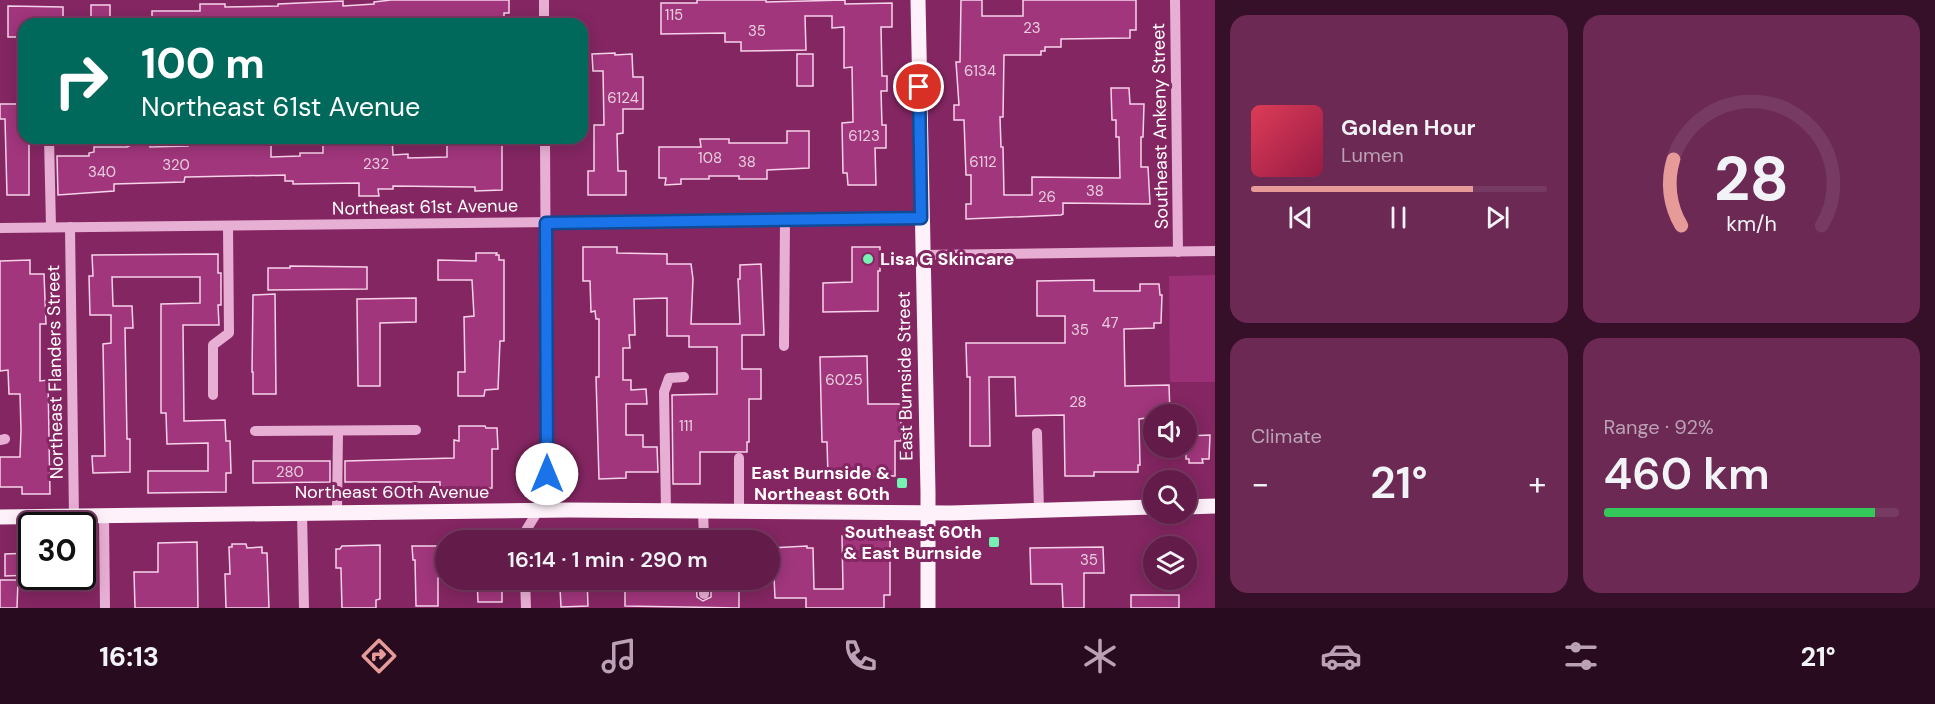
<!DOCTYPE html>
<html lang="en">
<head>
<meta charset="utf-8">
<style>
	:root { --surface:#631c4a; --page:#6c2954; --text:#f1f3f6; --muted:#bba1b5; --line:#773a62; --accent:#e69b98 }
	body { margin:0; font-family:"DM Sans",sans-serif; background:var(--page); color:var(--text); height:100vh; display:flex; flex-direction:column; font-size:22px; white-space:nowrap }
	* { box-sizing:border-box; margin:0 }
	p { font-size:20px; color:var(--muted) }
	.icon { flex:none; width:33px; height:33px; fill:none; stroke:currentColor; stroke-width:2; stroke-linecap:round; stroke-linejoin:round }
	.map { position:relative; flex:1; overflow:hidden }
	.details { display:flex; flex-direction:column; gap:15px; padding:15px; background:#360f29; width:720px }
	.details>* { flex:none }
	.guide { position:absolute; left:18px; top:18px; width:570px; height:126px; border-radius:18px; box-shadow:0 3px 15px #0003,0 0 0 2px var(--line); background:#00695c; color:#fff; overflow:hidden }
	.fabs { position:absolute; left:1143px; top:404px; display:grid; gap:12px }
	.fabs a { display:grid; place-items:center; width:54px; height:54px; border-radius:50%; background:var(--surface); box-shadow:0 3px 15px #0003,0 0 0 2px var(--line); font-size:30px }
	.speed { position:absolute; left:18px; top:512px; display:flex; gap:12px; font-size:30px; font-weight:700; text-align:center }
	.speed>* { display:grid; place-content:center; width:78px; height:78px; border-radius:50%; background:var(--surface); box-shadow:0 3px 15px #0003,0 0 0 2px var(--line); line-height:1 }
	.speed .limit { border:3px solid #111; border-radius:9px; background:#fff; color:#111 }
	.pin { position:absolute; display:grid; place-items:center; width:51px; height:51px; color:#fff; margin:-26px; border:3px solid #fff; border-radius:50%; box-shadow:0 2px 6px #0007 }
	.me { position:absolute; width:66px; margin:-33px; rotate:0deg; stroke-linejoin:round; filter:drop-shadow(0 0 4px #0008) }
	.turn { display:flex; align-items:center; gap:21px; height:126px; padding:0 24px; font-size:27px }
	.turn .icon { width:78px; height:78px; stroke-width:2.5 }
	.turn b { display:block; font-size:42px; line-height:51px }
	.big { font-size:45px; font-weight:600; line-height:1.1 }
	.details .tile { flex:1; display:flex; flex-direction:column; justify-content:center; gap:9px; min-width:0; padding:0 21px; border-radius:18px; background:var(--page) }
	.details .dial { align-items:center; gap:0 }
	.dial svg { height:156px; overflow:visible; fill:none; stroke:var(--line); stroke-width:7; stroke-linecap:round; text-anchor:middle }
	.dial text { fill:var(--text); stroke:none }
	.song { display:flex; align-items:center; gap:18px }
	.cover { width:72px; height:72px; border-radius:9px; background:linear-gradient(135deg,hsl(350 70% 55%),hsl(340 70% 35%)) }
	.played { height:6px; border-radius:3px; background:linear-gradient(90deg,var(--accent) 75%,var(--line) 75%) }
	.keys { display:flex; justify-content:space-around; direction:ltr }
	.heat { display:flex; justify-content:space-between; align-items:center; font-size:33px; direction:ltr }
	.charge { height:9px; border-radius:4px; background:linear-gradient(90deg,#34c759 92%,var(--line) 0) }
	.details .tiles { flex:1; display:grid; gap:15px; grid-template-columns:repeat(2,1fr) }
	.trip { position:absolute; left:435px; top:530px; width:345px; height:60px; border-radius:30px; background:var(--surface); box-shadow:0 3px 15px #0003,0 0 0 2px var(--line); font-weight:600; line-height:60px; text-align:center }
	.dock { display:flex; height:96px; justify-content:space-around; align-items:center; background:#280b1e; color:var(--muted) }
	.dock .icon { width:42px; height:42px }
	.dock .on { color:var(--accent) }
	.dock b { font-size:27px; color:var(--text) }
	main { display:flex; flex:1; min-height:0 }
	.map>svg:first-child { display:block }
	.green { fill:#9c3077 }
	.building { fill:#a1367c; stroke:#f6d3ea; stroke-width:1.5 }
	.lines { fill:none; stroke-linecap:round; stroke-linejoin:round }
	.minor { stroke:#e8afd4; stroke-width:10 }
	.major { stroke:#fef1f9; stroke-width:15 }
	.route-casing { stroke:#114b97; stroke-width:15 }
	.route { stroke:#1a73e8; stroke-width:10 }
	.poi-dot { fill:#74f1b3; stroke:#842662; stroke-width:2 }
	.labels { text-anchor:middle; dominant-baseline:central; stroke-width:6; stroke-linejoin:round; paint-order:stroke }
	.number-label { font-size:15px; fill:#e8cdde }
	.street-label { font-size:18px; fill:#fff; stroke:#842662 }
	.poi-label { font-size:18px; font-weight:bold; fill:#fff; stroke:#842662; text-anchor:end }
</style>
</head>
<body>
<main>
<div class="map">
<svg width="1215" height="608" viewBox="0 0 1215 608">
	<rect width="100%" height="100%" fill="#842662"/>
	<path class="green" d="M 1215,275 L 1215,382 L 1170,382 L 1169,276 Z"/>
	<g class="building">
		<path d="M 391,0 L 509,0 L 509,13 L 504,13 L 504,24 L 152,24 L 152,11 L 200,11 L 200,4 L 225,4 L 225,7 L 278,6 L 278,4 L 343,1 L 343,6 L 374,4 L 374,2 Z"/>
		<path d="M 697,0 L 766,0 L 766,2 L 845,0 L 845,4 L 892,3 L 892,27 L 881,27 L 882,76 L 887,76 L 887,91 L 881,91 L 882,125 L 886,125 L 886,148 L 875,148 L 876,185 L 848,185 L 847,173 L 843,173 L 842,123 L 853,122 L 852,67 L 844,68 L 844,27 L 832,28 L 832,16 L 805,16 L 806,50 L 741,51 L 741,42 L 725,42 L 725,33 L 661,34 L 661,3 L 697,3 Z"/>
		<path d="M 961,0 L 982,0 L 982,16 L 1023,16 L 1023,0 L 1136,0 L 1136,30 L 1130,30 L 1130,38 L 1061,39 L 1061,47 L 1045,47 L 1045,51 L 1041,51 L 1041,55 L 1004,55 L 1003,117 L 1000,117 L 1001,147 L 1003,147 L 1004,195 L 1032,195 L 1032,177 L 1120,178 L 1119,137 L 1116,137 L 1116,120 L 1112,120 L 1111,88 L 1129,88 L 1130,104 L 1144,104 L 1143,137 L 1141,137 L 1141,167 L 1148,167 L 1150,204 L 1063,203 L 1063,214 L 1061,215 L 966,219 L 966,204 L 971,204 L 971,175 L 966,175 L 964,120 L 954,120 L 954,105 L 959,105 L 956,62 L 960,62 Z"/>
		<rect x="91" y="5" width="19" height="19"/>
		<path d="M 8,6 L 63,7 L 63,24 L 24,24 L 24,37 L 8,37 Z"/>
		<path d="M 615,53 L 615,55 L 632,54 L 633,77 L 643,77 L 643,109 L 623,109 L 623,133 L 617,134 L 618,171 L 626,171 L 626,195 L 588,195 L 588,171 L 594,171 L 594,125 L 604,125 L 603,71 L 593,71 L 592,54 Z"/>
		<rect x="797" y="54" width="16" height="32"/>
		<path d="M 0,104 L 24,104 L 24,140 L 29,140 L 29,195 L 7,195 L 5,119 L 0,119 Z"/>
		<path d="M 787,131 L 809,131 L 809,168 L 767,170 L 767,179 L 739,179 L 739,176 L 709,176 L 709,179 L 681,179 L 681,184 L 665,185 L 666,178 L 659,178 L 659,147 L 701,147 L 700,139 L 729,139 L 729,143 L 787,143 Z"/>
		<path d="M 188,138 L 271,138 L 271,157 L 300,156 L 300,153 L 323,153 L 323,138 L 392,138 L 393,155 L 408,154 L 408,158 L 447,157 L 447,142 L 449,142 L 449,138 L 502,138 L 502,190 L 475,191 L 475,187 L 472,187 L 393,186 L 393,189 L 378,189 L 379,196 L 359,196 L 359,183 L 293,184 L 293,181 L 285,181 L 285,175 L 187,177 L 185,177 L 184,182 L 114,184 L 114,191 L 58,195 L 57,156 L 89,156 L 89,153 L 94,152 L 94,147 L 127,147 L 131,145 L 131,142 L 150,142 L 150,147 L 188,146 Z"/>
		<path d="M 583,247 L 617,247 L 617,253 L 667,254 L 667,264 L 691,264 L 693,279 L 691,324 L 740,324 L 738,279 L 740,279 L 740,265 L 761,264 L 764,335 L 742,335 L 742,369 L 761,369 L 761,399 L 749,399 L 749,442 L 747,442 L 747,452 L 700,452 L 700,484 L 673,484 L 672,395 L 717,394 L 717,347 L 689,347 L 689,336 L 667,336 L 667,298 L 634,299 L 635,335 L 629,335 L 630,348 L 623,348 L 623,380 L 631,380 L 631,390 L 646,389 L 647,404 L 626,404 L 626,435 L 643,435 L 643,447 L 657,447 L 658,472 L 626,472 L 626,478 L 599,479 L 596,377 L 599,377 L 599,319 L 596,319 L 595,311 L 591,312 L 590,281 L 583,281 Z"/>
		<path d="M 852,247 L 880,247 L 880,271 L 878,271 L 878,311 L 823,312 L 823,283 L 852,282 Z"/>
		<path d="M 476,253 L 497,253 L 496,255 L 499,255 L 499,260 L 504,260 L 504,341 L 500,341 L 498,389 L 485,390 L 484,396 L 458,396 L 458,372 L 465,372 L 464,317 L 474,316 L 472,280 L 438,280 L 438,260 L 476,261 Z"/>
		<path d="M 218,254 L 218,273 L 221,273 L 221,305 L 218,305 L 219,325 L 183,325 L 184,421 L 225,420 L 226,441 L 230,441 L 231,473 L 226,473 L 226,492 L 148,493 L 148,471 L 208,471 L 208,443 L 167,444 L 166,413 L 161,413 L 161,304 L 200,303 L 200,277 L 112,277 L 113,306 L 132,306 L 133,328 L 125,328 L 127,439 L 130,439 L 130,472 L 93,473 L 92,456 L 105,456 L 103,344 L 111,343 L 111,315 L 90,315 L 89,276 L 93,276 L 92,255 Z"/>
		<path d="M 30,260 L 30,274 L 44,274 L 46,324 L 40,324 L 40,381 L 48,380 L 50,494 L 22,494 L 22,487 L 0,487 L 0,457 L 20,457 L 21,430 L 20,394 L 9,394 L 8,370 L 0,371 L 0,261 Z"/>
		<path d="M 290,266 L 367,267 L 367,289 L 268,290 L 268,268 L 290,268 Z"/>
		<path d="M 1094,280 L 1094,291 L 1140,291 L 1140,284 L 1159,284 L 1160,295 L 1162,295 L 1161,323 L 1154,323 L 1154,328 L 1124,329 L 1125,386 L 1169,385 L 1170,414 L 1154,414 L 1154,417 L 1139,419 L 1140,465 L 1138,465 L 1138,472 L 1094,472 L 1094,476 L 1065,476 L 1064,415 L 1016,416 L 1015,377 L 989,377 L 990,446 L 970,446 L 970,377 L 967,377 L 966,343 L 1065,343 L 1065,316 L 1037,316 L 1037,281 Z"/>
		<path d="M 275,294 L 276,394 L 253,394 L 253,372 L 252,372 L 253,295 Z"/>
		<path d="M 416,298 L 416,322 L 380,323 L 380,386 L 358,386 L 357,299 Z"/>
		<path d="M 867,356 L 868,404 L 901,404 L 901,441 L 895,441 L 895,476 L 828,476 L 827,442 L 822,442 L 820,357 Z"/>
		<path d="M 459,426 L 485,426 L 486,428 L 497,428 L 498,449 L 492,449 L 492,488 L 440,489 L 440,482 L 345,482 L 345,461 L 454,458 L 454,440 L 459,441 Z"/>
		<path d="M 1210,435 L 1209,459 L 1202,459 L 1203,463 L 1189,463 L 1189,459 L 1186,459 L 1186,436 Z"/>
		<path d="M 253,461 L 330,461 L 330,482 L 253,483 Z"/>
		<path d="M 842,536 L 890,536 L 890,595 L 884,595 L 884,608 L 806,608 L 806,598 L 775,598 L 774,577 L 770,578 L 770,548 L 807,546 L 807,548 L 813,548 L 814,589 L 843,589 Z"/>
		<path d="M 197,542 L 198,608 L 135,608 L 134,572 L 158,572 L 158,543 Z"/>
		<path d="M 232,544 L 246,544 L 247,548 L 262,547 L 262,553 L 267,553 L 269,608 L 226,608 L 225,574 L 230,574 L 229,547 L 232,547 Z"/>
		<path d="M 380,545 L 380,599 L 376,600 L 376,608 L 342,608 L 341,570 L 341,568 L 336,568 L 336,549 L 340,549 L 342,546 Z"/>
		<path d="M 412,546 L 438,546 L 438,549 L 446,549 L 446,578 L 438,578 L 438,606 L 416,606 L 415,560 L 413,560 Z"/>
		<path d="M 1103,547 L 1104,573 L 1084,573 L 1084,608 L 1063,608 L 1062,584 L 1031,584 L 1030,548 Z"/>
		<path d="M 32,553 L 32,575 L 5,576 L 5,554 Z"/>
		<path d="M 477,579 L 502,579 L 502,602 L 478,602 Z"/>
		<path d="M 565,579 L 587,579 L 588,606 L 561,607 L 560,588 L 566,588 Z"/>
		<path d="M 625,579 L 696,579 L 697,597 L 703,601 L 711,597 L 711,579 L 739,579 L 739,608 L 625,606 Z"/>
		<path d="M 0,580 L 18,580 L 17,608 L 0,608 Z"/>
		<rect x="1131" y="595" width="48" height="13"/>
	</g>
	<g class="lines">
		<g class="minor">
			<path d="M 544,0 L 544,24"/>
			<path d="M 1175,0 L 1178,252"/>
			<path d="M 49,138 L 51,227"/>
			<path d="M 70,227 L 74,516"/>
			<path d="M 0,228 L 921,218"/>
			<path d="M 922,255 L 1215,251"/>
			<path d="M 784,346 L 785,221"/>
			<path d="M 213,395 L 213,345 L 229,333 L 228,226"/>
			<path d="M 255,431 L 416,430"/>
			<path d="M 1037,433 L 1039,511"/>
			<path d="M 0,440 L 5,439"/>
			<path d="M 739,458 L 739,511"/>
			<path d="M 666,510 L 664,392 L 669,378 L 684,377"/>
			<path d="M 703,510 L 704,540"/>
			<path d="M 302,512 L 304,608"/>
			<path d="M 337,512 L 338,431"/>
			<path d="M 104,516 L 105,608"/>
			<path d="M 525,540 L 525,532 L 547,496 L 545,138"/>
			<path d="M 525,579 L 526,608"/>
			<path d="M 704,579 L 704,594"/>
		</g>
		<g class="major">
			<path d="M 918,0 L 928,492 L 928,608"/>
			<path d="M 1186,507 L 1215,506"/>
			<path d="M 0,517 L 569,510 L 951,513 L 1154,507"/>
		</g>
	</g>
	<g class="lines">
		<defs>
			<path id="route" d="M 547,474 L 546,223 L 921,218 L 919,87"/>
		</defs>
		<use href="#route" class="route-casing"/>
		<use href="#route" class="route"/>
	</g>
	<g class="poi-dot">
		<circle cx="868" cy="259" r="6"/>
		<rect x="896" y="477" width="12" height="12" rx="3"/>
		<rect x="988" y="536" width="12" height="12" rx="3"/>
	</g>
	<g class="labels">
		<g class="number-label">
			<text x="674" y="15">115</text>
			<text x="1032" y="28">23</text>
			<text x="757" y="31">35</text>
			<text x="980" y="71">6134</text>
			<text x="623" y="98">6124</text>
			<text x="864" y="136">6123</text>
			<text x="710" y="158">108</text>
			<text x="747" y="162">38</text>
			<text x="983" y="162">6112</text>
			<text x="376" y="164">232</text>
			<text x="176" y="165">320</text>
			<text x="102" y="172">340</text>
			<text x="1095" y="191">38</text>
			<text x="1047" y="197">26</text>
			<text x="1110" y="323">47</text>
			<text x="1080" y="330">35</text>
			<text x="844" y="380">6025</text>
			<text x="1078" y="402">28</text>
			<text x="686" y="426">111</text>
			<text x="290" y="472">280</text>
			<text x="1089" y="560">35</text>
		</g>
		<g class="street-label">
			<text transform="translate(1160 126) rotate(-91)">Southeast Ankeny Street</text>
			<text transform="translate(425 207) rotate(-1)">Northeast 61st Avenue</text>
			<text transform="translate(55 372) rotate(-91)">Northeast Flanders Street</text>
			<text transform="translate(905 376) rotate(-91)">East Burnside Street</text>
			<text x="392" y="492">Northeast 60th Avenue</text>
		</g>
		<g class="poi-label">
			<text x="880" y="259" text-anchor="start">Lisa G Skincare</text>
			<text x="890" y="473">East Burnside &amp;<tspan x="890" dy="21">Northeast 60th</tspan></text>
			<text x="982" y="532">Southeast 60th<tspan x="982" dy="21">&amp; East Burnside</tspan></text>
		</g>
	</g>
</svg>
<div class="fabs">
<a><svg class="icon" aria-label="sound" viewBox="0 0 24 24"><path d="M4 9h4l5-4v14l-5-4H4zM17 9q2 3 0 6"/></svg></a>
<a><svg class="icon" aria-label="search" viewBox="0 0 24 24"><circle cx="10" cy="10" r="6"/><path d="M15 15l6 6"/></svg></a>
<a><svg class="icon" aria-label="layers" viewBox="0 0 24 24"><path d="M12 4l9 5-9 5-9-5zM3 14l9 5 9-5"/></svg></a>
</div>
<div class="speed"><div class="limit">30</div></div>
<div class="pin" style="left:919px;top:87px;background:#d93025"><svg class="icon" aria-label="arrive" viewBox="0 0 24 24"><path d="M6 21V4h12l-3 4 3 4H6"/></svg></div>
<svg class="me" style="left:547px;top:474px" viewBox="-20 -20 40 40"><circle r="19" fill="#fff"/><path d="M0-13L10 11 0 6-10 11z" fill="#1a73e8"/></svg>
<div class="trip">16:14 · 1 min · 290 m</div>
<div class="guide">
<div class="turn"><svg class="icon" aria-label="right" viewBox="0 0 24 24"><path d="M7 20v-9h11M14 6l5 5-5 5"/></svg><div><b>100 m</b>Northeast 61st Avenue</div></div>
</div>
</div>
<section class="details">
<div class="tiles">
<div class="tile">
<div class="song"><i class="cover"></i><div><b>Golden Hour</b><p>Lumen</p></div></div>
<div class="played"></div>
<div class="keys"><svg class="icon" aria-label="previous" viewBox="0 0 24 24"><path d="M18 5L8 12l10 7zM5 5v14"/></svg><svg class="icon" aria-label="pause" viewBox="0 0 24 24"><path d="M8 5v14M16 5v14"/></svg><svg class="icon" aria-label="next" viewBox="0 0 24 24"><path d="M6 5l10 7-10 7zM19 5v14"/></svg></div>
</div>
<div class="tile dial"><svg viewBox="0 0 100 80">
<path d="M14 69A42 42 0 1 1 86 69"/>
<path d="M14 69A42 42 0 0 1 10 35" stroke="#e69b98"/>
<text x="50" y="56" font-size="32" font-weight="700">28</text>
<text x="50" y="72" font-size="11">km/h</text>
</svg></div>
<div class="tile"><p>Climate</p>
<div class="heat"><a>−</a><b class="big">21°</b><a>+</a></div>
</div>
<div class="tile"><p>Range · 92%</p><b class="big">460 km</b><div class="charge"></div></div>
</div>
</section>
</main>
<nav class="dock">
<b>16:13</b>
<svg class="icon on" aria-label="directions" viewBox="0 0 24 24"><path d="M12 3l9 9-9 9-9-9zM9 14v-3h6M13 9l2 2-2 2"/></svg>
<svg class="icon" aria-label="music" viewBox="0 0 24 24"><path d="M9 18V5l10-2v13"/><circle cx="6" cy="18" r="3"/><circle cx="16" cy="16" r="3"/></svg>
<svg class="icon" aria-label="phone" viewBox="0 0 24 24"><path d="M5 4h4l2 5-3 2q2 4 5 5l2-3 5 2v4C11 20 4 13 5 4z"/></svg>
<svg class="icon" aria-label="climate" viewBox="0 0 24 24"><path d="M12 3v18M4 7l16 10M4 17L20 7"/></svg>
<svg class="icon" aria-label="car" viewBox="0 0 24 24"><path d="M5 17H2v-5l4-1 3-4h7l3 4 3 1v5h-3M9 17h6M6 11h13"/><circle cx="7" cy="17" r="2"/><circle cx="17" cy="17" r="2"/></svg>
<svg class="icon" aria-label="filters" viewBox="0 0 24 24"><path d="M4 7h16M4 17h16"/><circle cx="9" cy="7" r="2"/><circle cx="15" cy="17" r="2"/></svg>
<b>21°</b>
</nav>
</body>
</html>
